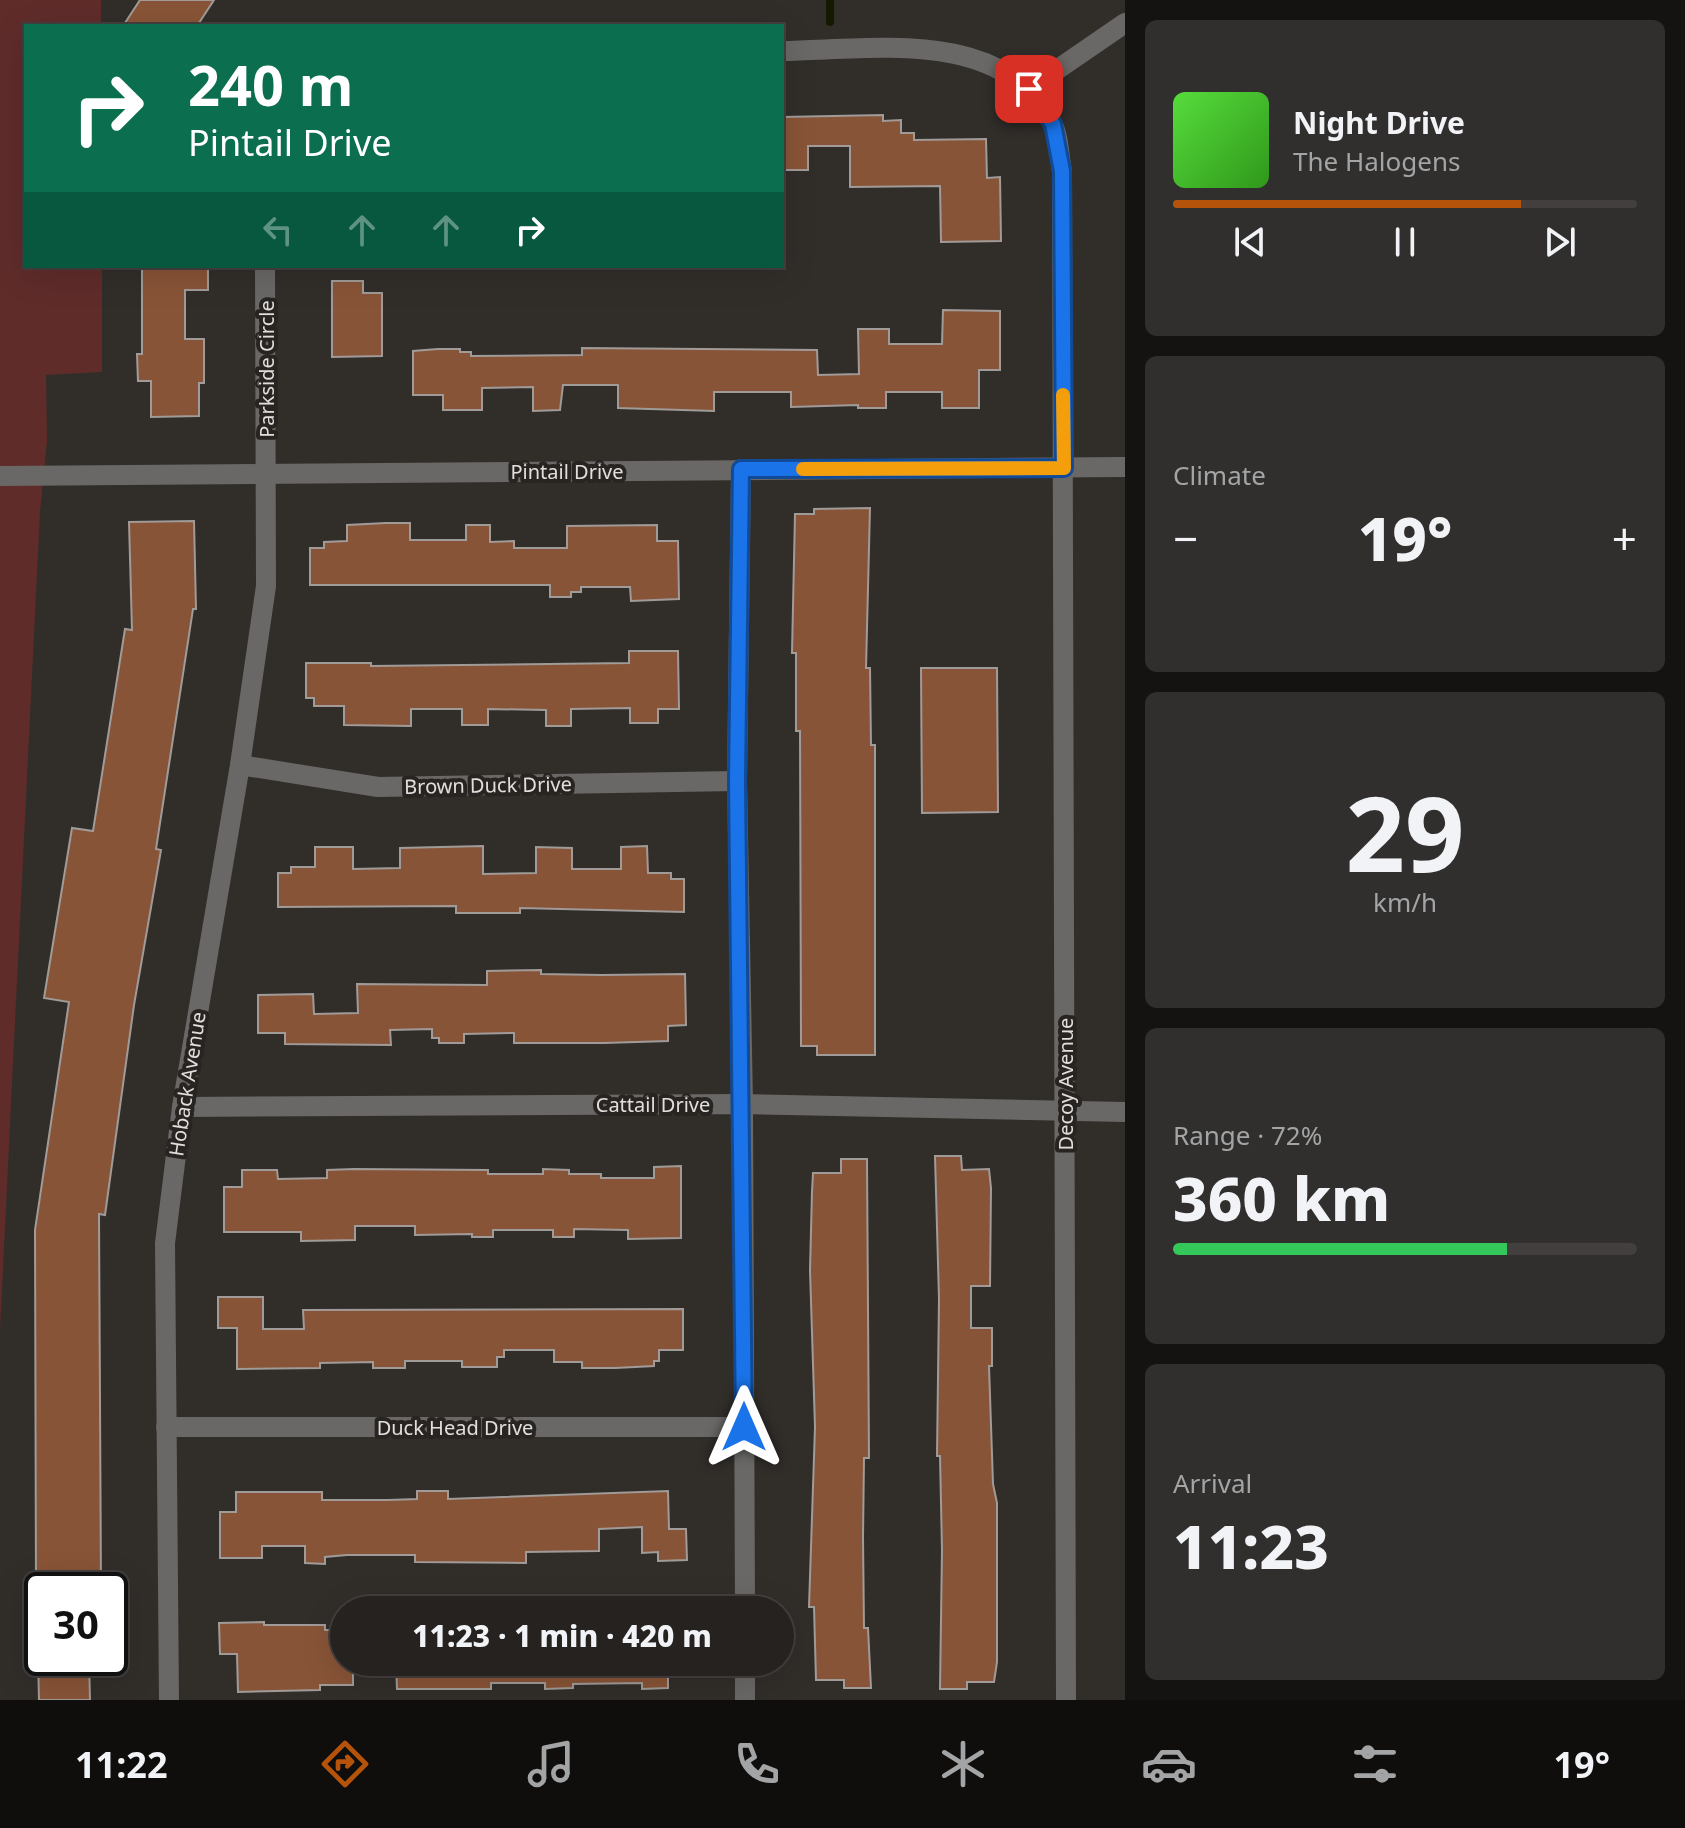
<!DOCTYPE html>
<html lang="en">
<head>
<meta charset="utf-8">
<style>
	:root { --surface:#252220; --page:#312f2d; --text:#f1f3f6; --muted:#a3a4a5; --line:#423f3e; --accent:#b45309 }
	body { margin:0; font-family:"Noto Sans",sans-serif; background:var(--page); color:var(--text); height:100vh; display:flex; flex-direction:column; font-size:30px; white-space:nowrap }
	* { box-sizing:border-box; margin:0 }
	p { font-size:26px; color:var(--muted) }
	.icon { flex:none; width:44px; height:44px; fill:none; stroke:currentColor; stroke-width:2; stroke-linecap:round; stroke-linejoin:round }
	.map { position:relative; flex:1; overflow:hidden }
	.side { display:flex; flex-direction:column; gap:20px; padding:20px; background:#141312; width:560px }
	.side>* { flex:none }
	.top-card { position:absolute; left:24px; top:24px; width:760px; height:244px; border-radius:0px; box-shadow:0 8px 32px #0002,0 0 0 2px var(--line); background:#0b6e4f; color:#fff; overflow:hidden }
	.speed { position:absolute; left:24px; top:1572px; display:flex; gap:16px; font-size:40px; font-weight:700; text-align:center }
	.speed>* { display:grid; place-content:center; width:104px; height:104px; border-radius:50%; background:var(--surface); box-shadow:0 8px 32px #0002,0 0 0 2px var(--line); line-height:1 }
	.speed .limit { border:4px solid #111; border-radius:12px; background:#fff; color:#111 }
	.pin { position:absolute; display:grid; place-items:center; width:68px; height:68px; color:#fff; margin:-34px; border-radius:16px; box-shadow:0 4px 12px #0006 }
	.me { position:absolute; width:88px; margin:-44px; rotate:0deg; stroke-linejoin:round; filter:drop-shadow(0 0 6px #0008) }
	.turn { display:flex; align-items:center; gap:28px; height:168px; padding:0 32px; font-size:36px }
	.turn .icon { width:104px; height:104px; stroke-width:2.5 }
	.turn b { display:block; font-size:56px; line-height:68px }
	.lanes { display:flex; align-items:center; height:76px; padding:0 32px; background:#0003; justify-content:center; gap:40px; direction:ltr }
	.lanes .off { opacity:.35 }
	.big { font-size:60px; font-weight:800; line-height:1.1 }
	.side .tile { flex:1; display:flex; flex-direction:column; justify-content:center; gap:12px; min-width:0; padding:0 28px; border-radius:12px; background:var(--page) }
	.side .dial { align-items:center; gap:0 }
	.dial b { font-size:104px; line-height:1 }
	.song { display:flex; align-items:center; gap:24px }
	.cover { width:96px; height:96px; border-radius:12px; background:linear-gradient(135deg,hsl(110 70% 55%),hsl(110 70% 35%)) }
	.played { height:8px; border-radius:4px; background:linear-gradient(90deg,var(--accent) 75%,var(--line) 75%) }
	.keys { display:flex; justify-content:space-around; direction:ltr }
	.heat { display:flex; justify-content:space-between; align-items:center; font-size:44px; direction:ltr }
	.charge { height:12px; border-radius:6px; background:linear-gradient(90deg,#34c759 72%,var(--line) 0) }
	.trip { position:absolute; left:330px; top:1596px; width:464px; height:80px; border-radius:40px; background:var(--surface); box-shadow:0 8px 32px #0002,0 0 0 2px var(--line); font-weight:800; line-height:80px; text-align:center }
	.tabs { display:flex; height:128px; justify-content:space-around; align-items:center; background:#0f0e0d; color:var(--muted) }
	.tabs .icon { width:56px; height:56px }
	.tabs .on { color:var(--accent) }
	.tabs b { font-size:36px; color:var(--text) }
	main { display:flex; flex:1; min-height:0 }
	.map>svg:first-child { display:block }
	.green { fill:#5f2c2a }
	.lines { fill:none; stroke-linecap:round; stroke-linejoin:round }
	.stream { stroke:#141a00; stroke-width:8 }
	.building { fill:#885437; stroke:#a09a98; stroke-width:2 }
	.street { stroke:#696866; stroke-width:20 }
	.route-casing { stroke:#114b97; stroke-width:20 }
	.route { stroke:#1a73e8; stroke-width:14 }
	.slow { stroke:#f59e0b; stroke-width:14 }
	.labels { text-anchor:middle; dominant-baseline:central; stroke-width:8; stroke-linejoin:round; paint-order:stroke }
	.street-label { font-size:20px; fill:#e1dfdd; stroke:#272421 }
</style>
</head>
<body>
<main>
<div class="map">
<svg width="1125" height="1700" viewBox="0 0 1125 1700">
	<rect width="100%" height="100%" fill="#312e2a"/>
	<path class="green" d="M 0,0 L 101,0 L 101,26 L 26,26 L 26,266 L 102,266 L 102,372 L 46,375 L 47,441 L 40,512 L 0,1329 Z"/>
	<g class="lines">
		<path class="stream" d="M 830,0 L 830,22"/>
	</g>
	<g class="building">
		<path d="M 140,0 L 214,0 L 197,26 L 123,26 Z"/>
		<path d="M 883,115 L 883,121 L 901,120 L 901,133 L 914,133 L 914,140 L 986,139 L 987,178 L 1000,177 L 1001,241 L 941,242 L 940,186 L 850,187 L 850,146 L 808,146 L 808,170 L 782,170 L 782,117 Z"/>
		<path d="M 142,266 L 208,266 L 208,290 L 185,290 L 185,339 L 204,339 L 204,383 L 199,383 L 199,416 L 151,417 L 151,381 L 138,381 L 137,354 L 142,354 Z"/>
		<path d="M 332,281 L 363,281 L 363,293 L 382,293 L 382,356 L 332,357 Z"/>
		<path d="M 943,310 L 1000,311 L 1000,370 L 979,370 L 979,408 L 942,408 L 942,392 L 886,392 L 886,408 L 858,408 L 858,405 L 791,407 L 791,392 L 714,392 L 714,411 L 618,408 L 618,385 L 563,385 L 560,410 L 533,411 L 533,387 L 482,388 L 482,410 L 443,410 L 443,395 L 413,395 L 413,351 L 438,349 L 460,349 L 460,352 L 471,352 L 471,356 L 582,355 L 582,348 L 817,350 L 818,375 L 859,374 L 858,329 L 889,329 L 889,344 L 942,344 Z"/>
		<path d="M 870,508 L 866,668 L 870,668 L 871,745 L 875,745 L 875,1055 L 817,1055 L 817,1046 L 801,1046 L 800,731 L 796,731 L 796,653 L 792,653 L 795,514 L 814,514 L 814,509 Z"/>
		<path d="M 194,521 L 196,609 L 193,609 L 156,849 L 161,850 L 134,1005 L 105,1215 L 99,1214 L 101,1590 L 36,1590 L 35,1230 L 69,1002 L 44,998 L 72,828 L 93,831 L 125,629 L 132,630 L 129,522 Z"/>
		<path d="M 386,523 L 410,523 L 410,540 L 466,540 L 466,525 L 490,525 L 490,542 L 514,541 L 514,548 L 567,548 L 567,526 L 657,525 L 657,541 L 678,541 L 679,599 L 631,601 L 630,587 L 581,587 L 581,592 L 571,592 L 571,597 L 550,597 L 550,585 L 310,585 L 310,548 L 324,548 L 324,542 L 347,541 L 347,525 Z"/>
		<path d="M 629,651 L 678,651 L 679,709 L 658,709 L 658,723 L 630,723 L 630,708 L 571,709 L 571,726 L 546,726 L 546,710 L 488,709 L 488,725 L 462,725 L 462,709 L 411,709 L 411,726 L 344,725 L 344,706 L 314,706 L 314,698 L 306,698 L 306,663 L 371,663 L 371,666 L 629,663 Z"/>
		<path d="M 921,668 L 997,668 L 998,812 L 922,813 Z"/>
		<path d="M 483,846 L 483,874 L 536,873 L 536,847 L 572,848 L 572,869 L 621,869 L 621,847 L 647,846 L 648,873 L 671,873 L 671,879 L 684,879 L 684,912 L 520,908 L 520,913 L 456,913 L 456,906 L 278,907 L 278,873 L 291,873 L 291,867 L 315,867 L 315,847 L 353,847 L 353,869 L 400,868 L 400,848 Z"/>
		<path d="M 541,970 L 541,974 L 602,975 L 685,974 L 686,1025 L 668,1026 L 668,1041 L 604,1043 L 514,1043 L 514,1033 L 464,1034 L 464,1043 L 439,1043 L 439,1038 L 432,1038 L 432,1029 L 390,1030 L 391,1045 L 285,1044 L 285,1033 L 258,1033 L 258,995 L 313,994 L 314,1014 L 358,1013 L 357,984 L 487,985 L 487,971 Z"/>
		<path d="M 935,1156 L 961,1156 L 962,1170 L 989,1169 L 991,1188 L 990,1286 L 971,1286 L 971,1328 L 992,1328 L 992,1366 L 989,1366 L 993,1484 L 997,1503 L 997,1662 L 994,1682 L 967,1682 L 967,1689 L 940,1689 L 942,1550 L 940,1456 L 937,1456 L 939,1299 Z"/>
		<path d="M 841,1159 L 867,1159 L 869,1458 L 864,1458 L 863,1537 L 864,1628 L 868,1628 L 871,1688 L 844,1688 L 844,1680 L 816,1680 L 814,1607 L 809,1607 L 815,1427 L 810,1270 L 812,1192 L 813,1173 L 841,1173 Z"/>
		<path d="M 681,1166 L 681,1238 L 628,1239 L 628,1230 L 574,1229 L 574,1237 L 553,1237 L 553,1230 L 493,1230 L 493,1237 L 472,1237 L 472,1234 L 415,1235 L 415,1226 L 355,1226 L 355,1240 L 301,1241 L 301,1232 L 224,1232 L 224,1187 L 242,1187 L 242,1170 L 277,1170 L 278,1179 L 327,1178 L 327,1170 L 354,1169 L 488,1170 L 488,1174 L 543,1174 L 543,1169 L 569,1170 L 569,1174 L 601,1174 L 601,1178 L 654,1178 L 654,1167 Z"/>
		<path d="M 218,1297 L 263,1297 L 263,1329 L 304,1329 L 303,1310 L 683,1309 L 683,1350 L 659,1350 L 659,1361 L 654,1361 L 654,1366 L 615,1368 L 582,1368 L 582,1362 L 554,1362 L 554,1350 L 504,1350 L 504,1357 L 497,1357 L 497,1367 L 462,1367 L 462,1361 L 405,1361 L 405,1368 L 373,1368 L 373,1362 L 320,1363 L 320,1368 L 237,1369 L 237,1328 L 218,1328 Z"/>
		<path d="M 417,1491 L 448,1491 L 448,1499 L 668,1491 L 669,1529 L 686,1529 L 687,1560 L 658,1561 L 658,1552 L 642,1553 L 642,1527 L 599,1529 L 599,1551 L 526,1552 L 526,1563 L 415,1562 L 415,1555 L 347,1555 L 325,1557 L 325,1564 L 305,1563 L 305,1546 L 262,1546 L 262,1558 L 220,1558 L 220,1512 L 236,1512 L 236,1492 L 322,1492 L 322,1500 L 388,1500 L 417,1499 Z"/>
		<path d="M 264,1622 L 264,1625 L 325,1625 L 325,1630 L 344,1630 L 344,1662 L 353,1662 L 353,1685 L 320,1685 L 320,1690 L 238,1692 L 237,1654 L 220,1654 L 219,1623 Z"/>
		<path d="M 38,1658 L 89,1658 L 90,1700 L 39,1700 Z"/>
		<path d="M 396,1662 L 668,1662 L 668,1688 L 642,1689 L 642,1683 L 573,1684 L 573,1688 L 545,1689 L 545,1683 L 491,1683 L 491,1689 L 397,1689 Z"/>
	</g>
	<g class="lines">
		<g class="street">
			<path d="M 782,51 C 871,50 1003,26 1052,123 C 1059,136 1059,156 1062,171 L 1066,1700"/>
			<path d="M 1029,89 L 1125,23"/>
			<path d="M 741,469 L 737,781 L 743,1104 L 745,1610"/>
			<path d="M 0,476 L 1125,467"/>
			<path d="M 240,765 L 378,787 L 737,781"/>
			<path d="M 182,1107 L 743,1104 L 1125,1112"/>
			<path d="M 166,1427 L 744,1427"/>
			<path d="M 745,1662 L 745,1700"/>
			<path d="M 169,1700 L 165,1243 L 182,1107 L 240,765 L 266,586 L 265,266"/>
		</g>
	</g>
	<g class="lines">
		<defs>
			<path id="route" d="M 744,1427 L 737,781 L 741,469 L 1064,468 L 1062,171 L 1053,124 L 1029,89"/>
		</defs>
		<use href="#route" class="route-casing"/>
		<use href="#route" class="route"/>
		<path class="slow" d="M 803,469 L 1064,468 L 1063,395"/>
	</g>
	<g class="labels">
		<g class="street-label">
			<text transform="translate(266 369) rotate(-90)">Parkside Circle</text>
			<text x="567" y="471">Pintail Drive</text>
			<text transform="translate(488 785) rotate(-1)">Brown Duck Drive</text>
			<text transform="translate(187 1084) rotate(-81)">Hoback Avenue</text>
			<text transform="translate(1065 1084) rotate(-90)">Decoy Avenue</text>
			<text x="653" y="1104">Cattail Drive</text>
			<text x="455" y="1427">Duck Head Drive</text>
		</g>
	</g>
</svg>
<div class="speed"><div class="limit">30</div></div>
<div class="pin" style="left:1029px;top:89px;background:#d93025"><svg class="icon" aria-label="arrive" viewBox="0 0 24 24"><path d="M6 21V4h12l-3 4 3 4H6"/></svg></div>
<svg class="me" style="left:744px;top:1427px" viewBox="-20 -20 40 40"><path d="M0-17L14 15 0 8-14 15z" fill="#1a73e8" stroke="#fff" stroke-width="4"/></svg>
<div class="trip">11:23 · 1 min · 420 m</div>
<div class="top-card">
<div class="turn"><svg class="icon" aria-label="right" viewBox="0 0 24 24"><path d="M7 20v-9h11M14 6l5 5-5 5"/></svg><div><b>240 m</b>Pintail Drive</div></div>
<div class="lanes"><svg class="icon off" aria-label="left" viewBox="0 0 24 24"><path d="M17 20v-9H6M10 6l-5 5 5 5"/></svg><svg class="icon off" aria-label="ahead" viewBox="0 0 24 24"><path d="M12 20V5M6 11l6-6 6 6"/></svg><svg class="icon off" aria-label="ahead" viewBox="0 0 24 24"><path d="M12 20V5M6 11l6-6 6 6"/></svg><svg class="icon" aria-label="right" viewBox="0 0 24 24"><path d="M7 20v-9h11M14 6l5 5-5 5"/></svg></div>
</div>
</div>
<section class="side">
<div class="tile">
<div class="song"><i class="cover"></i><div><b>Night Drive</b><p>The Halogens</p></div></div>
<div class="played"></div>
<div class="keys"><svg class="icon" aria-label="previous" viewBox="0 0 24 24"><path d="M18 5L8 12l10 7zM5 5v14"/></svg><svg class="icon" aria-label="pause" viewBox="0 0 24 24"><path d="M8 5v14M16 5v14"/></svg><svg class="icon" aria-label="next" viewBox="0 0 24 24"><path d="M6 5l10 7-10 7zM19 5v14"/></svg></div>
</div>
<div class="tile"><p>Climate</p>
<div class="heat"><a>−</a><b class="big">19°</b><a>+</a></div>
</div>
<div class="tile dial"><b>29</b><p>km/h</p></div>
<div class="tile"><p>Range · 72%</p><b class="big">360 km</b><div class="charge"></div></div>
<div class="tile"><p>Arrival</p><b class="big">11:23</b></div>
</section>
</main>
<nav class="tabs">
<b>11:22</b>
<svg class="icon on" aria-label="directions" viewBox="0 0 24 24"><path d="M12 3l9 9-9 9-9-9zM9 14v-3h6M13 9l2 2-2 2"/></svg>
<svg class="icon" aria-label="music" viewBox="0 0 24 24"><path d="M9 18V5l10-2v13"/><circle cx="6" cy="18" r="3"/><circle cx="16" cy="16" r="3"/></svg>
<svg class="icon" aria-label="phone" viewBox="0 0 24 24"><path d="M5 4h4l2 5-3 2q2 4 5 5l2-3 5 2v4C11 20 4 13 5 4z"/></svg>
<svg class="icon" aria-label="climate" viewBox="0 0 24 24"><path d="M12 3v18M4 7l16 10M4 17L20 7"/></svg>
<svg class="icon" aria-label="car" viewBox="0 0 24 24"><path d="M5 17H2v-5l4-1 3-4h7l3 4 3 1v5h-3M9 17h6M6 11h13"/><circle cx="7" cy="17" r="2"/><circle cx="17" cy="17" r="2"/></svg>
<svg class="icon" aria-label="filters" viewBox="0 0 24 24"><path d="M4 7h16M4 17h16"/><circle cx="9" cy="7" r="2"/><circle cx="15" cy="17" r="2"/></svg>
<b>19°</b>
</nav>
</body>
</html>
